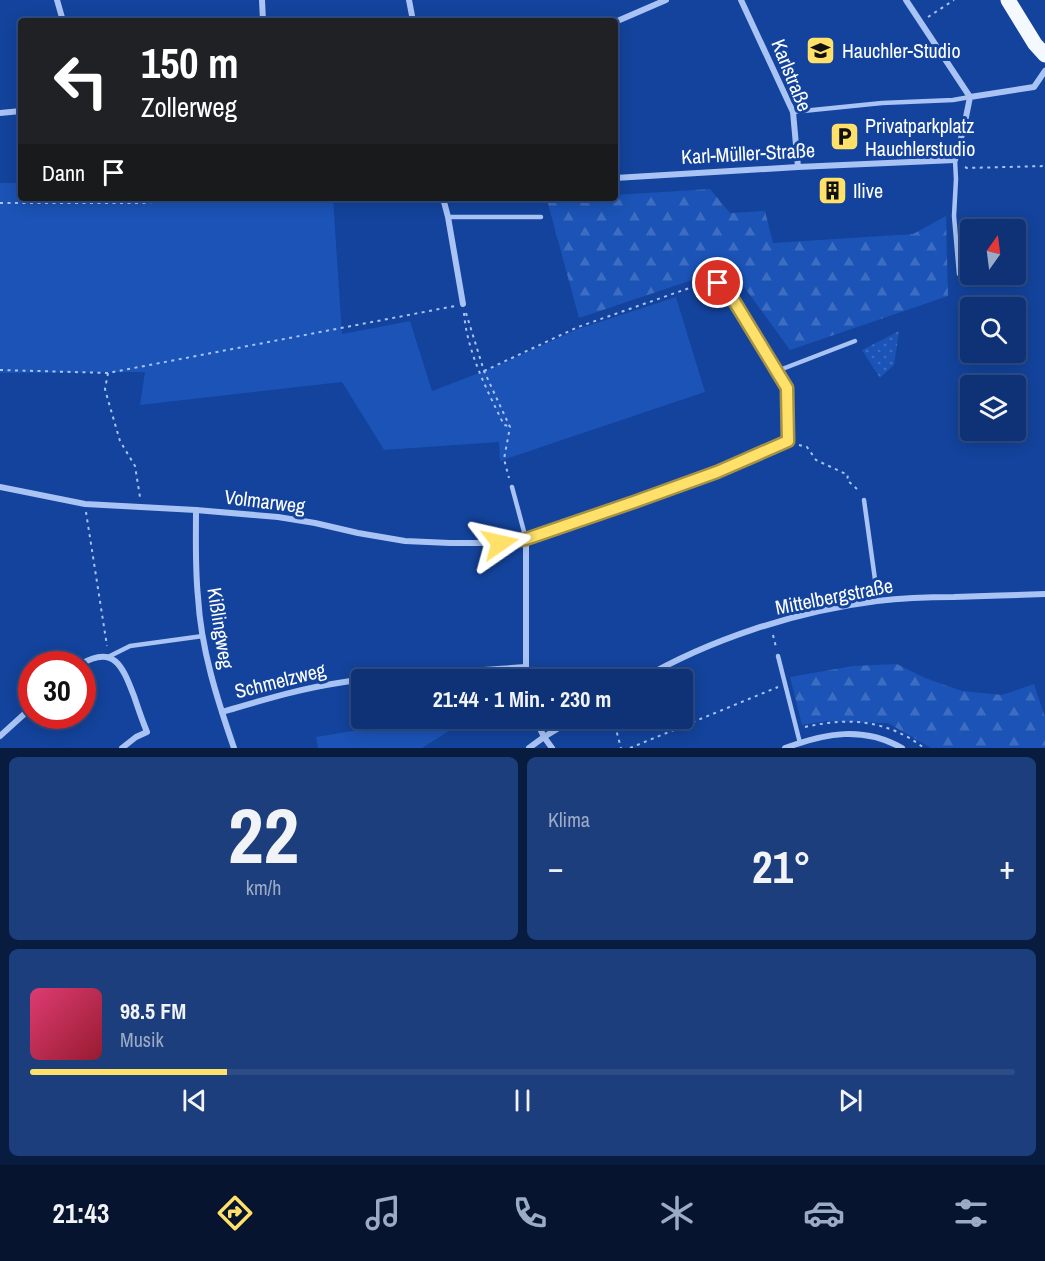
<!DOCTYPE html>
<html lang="de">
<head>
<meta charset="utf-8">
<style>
	:root { --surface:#0e3275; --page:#1c3e7d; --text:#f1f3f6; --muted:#9baac5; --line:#2e4d87; --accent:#ffe16a }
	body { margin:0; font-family:"Archivo Narrow",sans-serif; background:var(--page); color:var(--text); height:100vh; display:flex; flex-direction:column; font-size:22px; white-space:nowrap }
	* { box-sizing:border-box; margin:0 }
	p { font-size:20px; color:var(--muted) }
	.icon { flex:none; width:33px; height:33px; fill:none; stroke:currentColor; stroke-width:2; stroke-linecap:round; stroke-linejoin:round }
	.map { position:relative; height:748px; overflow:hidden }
	.panel { display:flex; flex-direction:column; gap:9px; padding:9px; background:#081c40; flex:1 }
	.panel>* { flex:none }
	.top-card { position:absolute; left:18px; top:18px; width:600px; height:183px; border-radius:6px; box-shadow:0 3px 15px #0003,0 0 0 2px var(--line); background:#202124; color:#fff; overflow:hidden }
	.needle { width:39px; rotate:14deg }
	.buttons { position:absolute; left:960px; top:219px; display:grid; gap:12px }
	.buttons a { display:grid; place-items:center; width:66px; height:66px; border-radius:6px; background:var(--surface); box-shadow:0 3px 15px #0003,0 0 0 2px var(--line); font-size:30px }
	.speed { position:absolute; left:18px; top:651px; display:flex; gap:12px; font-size:30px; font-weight:700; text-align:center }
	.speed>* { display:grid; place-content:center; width:78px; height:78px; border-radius:50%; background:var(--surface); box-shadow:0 3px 15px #0003,0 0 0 2px var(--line); line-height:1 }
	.speed .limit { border:9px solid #d22; background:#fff; color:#111 }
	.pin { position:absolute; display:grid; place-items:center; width:51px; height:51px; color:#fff; margin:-26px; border:3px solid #fff; border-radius:50%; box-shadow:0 2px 6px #0007 }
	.me { position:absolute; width:66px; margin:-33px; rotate:79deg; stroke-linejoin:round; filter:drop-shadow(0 0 4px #0008) }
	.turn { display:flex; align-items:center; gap:21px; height:126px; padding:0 24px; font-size:27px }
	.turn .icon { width:78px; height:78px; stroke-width:2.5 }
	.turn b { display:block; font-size:42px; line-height:51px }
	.then { display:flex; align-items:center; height:57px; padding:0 24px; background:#0003; gap:12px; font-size:22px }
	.big { font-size:45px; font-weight:800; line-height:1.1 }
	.panel .widget { flex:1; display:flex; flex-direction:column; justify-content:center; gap:9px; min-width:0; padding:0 21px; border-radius:9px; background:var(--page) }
	.panel .dial { align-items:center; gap:0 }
	.dial b { font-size:78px; line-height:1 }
	.song { display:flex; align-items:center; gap:18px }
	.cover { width:72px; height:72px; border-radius:9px; background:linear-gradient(135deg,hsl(340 70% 55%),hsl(350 70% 35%)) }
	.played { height:6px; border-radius:3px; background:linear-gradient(90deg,var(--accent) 20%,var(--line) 20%) }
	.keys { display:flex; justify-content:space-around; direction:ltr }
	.heat { display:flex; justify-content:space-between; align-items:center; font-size:33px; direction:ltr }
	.panel .tiles { flex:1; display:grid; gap:9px; grid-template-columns:1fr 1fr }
	.widget:last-child { grid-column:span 2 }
	.trip { position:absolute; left:351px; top:669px; width:342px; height:60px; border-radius:6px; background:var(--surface); box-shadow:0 3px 15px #0003,0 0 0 2px var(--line); font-weight:800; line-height:60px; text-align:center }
	.menu { display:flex; height:96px; justify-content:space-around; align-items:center; background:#06142f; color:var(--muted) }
	.menu .icon { width:42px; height:42px }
	.menu .selected { color:var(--accent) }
	.menu b { font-size:27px; color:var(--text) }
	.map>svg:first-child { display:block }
	.grass { fill:url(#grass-dots) }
	.forest { fill:url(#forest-firs) }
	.green { fill:#1b53b6 }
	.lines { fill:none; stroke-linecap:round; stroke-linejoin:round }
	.path { stroke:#a8c3f4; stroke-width:2; stroke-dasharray:3 4.5; stroke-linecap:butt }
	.lane { stroke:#a8c3f4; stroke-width:4.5 }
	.street { stroke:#a8c3f4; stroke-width:6 }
	.primary { stroke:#f4f8ff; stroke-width:15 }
	.route-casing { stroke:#a69245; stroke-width:15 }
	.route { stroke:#ffe16a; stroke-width:10 }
	.labels { text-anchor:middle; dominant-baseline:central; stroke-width:6; stroke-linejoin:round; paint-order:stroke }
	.poi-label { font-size:20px; fill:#fff; stroke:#13439c; text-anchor:start }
	.street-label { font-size:20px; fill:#fff; stroke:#13439c }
</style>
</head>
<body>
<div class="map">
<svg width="1045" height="748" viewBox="0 0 1045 748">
	<defs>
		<pattern id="grass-dots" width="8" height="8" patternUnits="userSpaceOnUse" patternTransform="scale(1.5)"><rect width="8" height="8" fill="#1b53b6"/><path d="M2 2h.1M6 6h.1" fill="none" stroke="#3d6dc1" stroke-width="1.8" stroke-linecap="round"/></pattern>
		<pattern id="forest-firs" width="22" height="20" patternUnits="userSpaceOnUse" patternTransform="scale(1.5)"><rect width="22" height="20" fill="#1b53b6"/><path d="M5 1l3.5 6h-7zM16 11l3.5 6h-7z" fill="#3d6dc1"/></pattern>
	</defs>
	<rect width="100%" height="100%" fill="#13439c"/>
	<path class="grass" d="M 899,331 L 894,365 L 880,378 L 862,350 Z"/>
	<g class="forest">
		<path d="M 710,189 L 730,213 L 765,211 L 773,243 L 913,234 L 946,216 L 948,296 L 790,350 L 734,273 L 701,277 L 579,318 L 547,200 L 571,198 L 615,198 L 615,195 Z"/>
		<path d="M 897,664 L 925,678 L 962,691 L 1002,695 L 1034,684 L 1045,717 L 1045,748 L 931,748 L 888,723 L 827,721 L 802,725 L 790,677 L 853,666 Z"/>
	</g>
	<g class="green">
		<path d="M 0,183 L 21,183 L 21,198 L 333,198 L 342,334 L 410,321 L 432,391 L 492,368 L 578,329 L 676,297 L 705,392 L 500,461 L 499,442 L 384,450 L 342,382 L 140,405 L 145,372 L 0,373 Z"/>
		<path d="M 429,718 L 462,719 L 463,722 L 422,748 L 318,748 L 316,737 Z"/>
	</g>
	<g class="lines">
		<g class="path">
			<path d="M 928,17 L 954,0"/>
			<path d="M 965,167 L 967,168 L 1045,166"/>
			<path d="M 0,203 L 141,203 L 205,198"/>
			<path d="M 464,313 C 467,352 487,390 504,425 L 508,426"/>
			<path d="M 466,313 L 484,371 L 510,427 L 504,459 L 509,478"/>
			<path d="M 0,370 L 108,373 L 455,306"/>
			<path d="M 484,371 L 578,327 L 698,285"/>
			<path d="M 108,373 L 105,389 L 108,400 L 120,441 L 135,466 L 140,497"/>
			<path d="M 799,445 L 807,447 L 816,460 L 848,475 L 847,480 L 858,490 L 857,493"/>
			<path d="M 86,512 L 107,646"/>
			<path d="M 773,635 L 776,647"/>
			<path d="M 613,718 L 621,748"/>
			<path d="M 463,722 L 473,718"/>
			<path d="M 805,727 C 849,717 888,720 924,748"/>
			<path d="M 630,748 L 778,687"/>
		</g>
		<g class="lane">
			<path d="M 793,112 L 882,103 L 953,100 L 970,97"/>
			<path d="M 955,160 L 956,179 L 954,216 L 959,274"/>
			<path d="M 448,217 L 541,217"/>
			<path d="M 706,283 L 718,283 L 728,291 L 787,388 L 788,441"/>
			<path d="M 777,371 L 855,341"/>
			<path d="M 512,487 L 526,539"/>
			<path d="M 864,500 L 878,601"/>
			<path d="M 778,656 L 800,743"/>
			<path d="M 108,657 L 130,646 L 203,636"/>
		</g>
		<g class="street">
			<path d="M 57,0 L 63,21"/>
			<path d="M 262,0 L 263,21"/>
			<path d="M 409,0 L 413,21"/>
			<path d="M 741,0 L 793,112 L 798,167"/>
			<path d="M 906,0 L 970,97"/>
			<path d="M 615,22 L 666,0"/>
			<path d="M 0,113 L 21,111"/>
			<path d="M 615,178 L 798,167 L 955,160 L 964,127 L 970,97 L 1034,87 L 1045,71"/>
			<path d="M 443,198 L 448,217 L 463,304"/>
			<path d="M 0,487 L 85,504 L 196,510 L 278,517 L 315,523 L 358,533 L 405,541 L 450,543 L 500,543 L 526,539 L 634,502 L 717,472 L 790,440"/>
			<path d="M 196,510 C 196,539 195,568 198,597 C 201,649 217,699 234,748"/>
			<path d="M 526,539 L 526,667 L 527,680"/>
			<path d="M 81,664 C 115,644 123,668 134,696 C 138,708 142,720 147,732 L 136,737 L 122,748"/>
			<path d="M 640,680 C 710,639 797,611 877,601 C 902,598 928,597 954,597 C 984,596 1015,595 1045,594"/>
			<path d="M 222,712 C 260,701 298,689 338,683 C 400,673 463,672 526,667"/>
			<path d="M 535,718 L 544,737 L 552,748"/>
			<path d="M 0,736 L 32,707"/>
			<path d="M 529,748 L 544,737 L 575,718"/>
			<path d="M 785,748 C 826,733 863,726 902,748"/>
		</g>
		<path class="primary" d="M 1008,0 L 1035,44 L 1045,55"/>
	</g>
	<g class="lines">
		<defs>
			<path id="route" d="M 500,543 L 526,539 L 634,502 L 717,472 L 788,441 L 787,388 L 728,291 L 718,283"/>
		</defs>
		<use href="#route" class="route-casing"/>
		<use href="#route" class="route"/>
	</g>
	<defs>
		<symbol id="school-square" viewBox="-11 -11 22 22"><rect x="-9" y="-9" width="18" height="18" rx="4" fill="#ffe16a" stroke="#13439c"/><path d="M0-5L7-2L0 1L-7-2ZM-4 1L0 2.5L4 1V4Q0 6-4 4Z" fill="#111"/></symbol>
		<symbol id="parking-square" viewBox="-11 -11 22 22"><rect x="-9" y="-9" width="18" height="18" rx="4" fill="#ffe16a" stroke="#13439c"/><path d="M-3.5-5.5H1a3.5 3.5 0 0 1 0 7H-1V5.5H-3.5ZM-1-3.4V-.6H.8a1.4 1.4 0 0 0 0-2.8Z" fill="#111"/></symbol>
		<symbol id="building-square" viewBox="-11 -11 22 22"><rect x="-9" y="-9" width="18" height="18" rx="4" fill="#ffe16a" stroke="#13439c"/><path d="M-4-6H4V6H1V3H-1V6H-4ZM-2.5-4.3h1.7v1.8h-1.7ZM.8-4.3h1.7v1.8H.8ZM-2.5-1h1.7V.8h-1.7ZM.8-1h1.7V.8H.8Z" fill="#111"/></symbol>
	</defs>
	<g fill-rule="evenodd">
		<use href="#school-square" x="804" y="34" width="33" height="33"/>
		<use href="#parking-square" x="828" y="120" width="33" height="33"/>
		<use href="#building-square" x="816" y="174" width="33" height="33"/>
	</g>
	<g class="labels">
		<g class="poi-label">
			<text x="842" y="50">Hauchler-Studio</text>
			<text x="865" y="125">Privatparkplatz<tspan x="865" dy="23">Hauchlerstudio</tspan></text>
			<text x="853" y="190">Ilive</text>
		</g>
		<g class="street-label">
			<text transform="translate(792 75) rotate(68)">Karlstraße</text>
			<text transform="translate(748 153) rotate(-3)">Karl-Müller-Straße</text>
			<text transform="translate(265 501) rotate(7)">Volmarweg</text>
			<text transform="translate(834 596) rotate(-11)">Mittelbergstraße</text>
			<text transform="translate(221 628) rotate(81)">Kißlingweg</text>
			<text transform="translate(280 680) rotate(-14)">Schmelzweg</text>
		</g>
	</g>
</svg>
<div class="buttons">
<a><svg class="needle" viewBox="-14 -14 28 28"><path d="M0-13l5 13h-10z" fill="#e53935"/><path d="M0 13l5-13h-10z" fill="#9baac5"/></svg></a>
<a><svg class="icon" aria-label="search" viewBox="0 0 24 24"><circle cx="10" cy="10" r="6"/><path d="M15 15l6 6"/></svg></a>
<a><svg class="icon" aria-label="layers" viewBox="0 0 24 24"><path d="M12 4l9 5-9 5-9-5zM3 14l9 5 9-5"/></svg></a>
</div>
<div class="speed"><div class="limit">30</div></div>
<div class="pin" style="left:718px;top:283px;background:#d93025"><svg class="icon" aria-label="arrive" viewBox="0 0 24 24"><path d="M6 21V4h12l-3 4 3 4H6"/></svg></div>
<svg class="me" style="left:500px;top:543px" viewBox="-20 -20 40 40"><path d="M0-17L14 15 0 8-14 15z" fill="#ffe16a" stroke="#fff" stroke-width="4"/></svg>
<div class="trip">21:44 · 1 Min. · 230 m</div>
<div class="top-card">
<div class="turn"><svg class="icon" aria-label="left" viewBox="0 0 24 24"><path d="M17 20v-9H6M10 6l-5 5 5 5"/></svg><div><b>150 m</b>Zollerweg</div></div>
<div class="then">Dann<svg class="icon" aria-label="arrive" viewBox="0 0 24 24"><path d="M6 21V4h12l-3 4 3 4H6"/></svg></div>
</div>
</div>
<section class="panel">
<div class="tiles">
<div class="widget dial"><b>22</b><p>km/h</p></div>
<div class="widget"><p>Klima</p>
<div class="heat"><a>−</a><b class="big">21°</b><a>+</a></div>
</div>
<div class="widget">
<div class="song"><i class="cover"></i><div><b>98.5 FM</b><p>Musik</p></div></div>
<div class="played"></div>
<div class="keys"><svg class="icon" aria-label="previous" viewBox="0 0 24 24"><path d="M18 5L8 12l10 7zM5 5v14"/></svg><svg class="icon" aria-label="pause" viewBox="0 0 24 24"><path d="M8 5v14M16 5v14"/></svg><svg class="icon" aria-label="next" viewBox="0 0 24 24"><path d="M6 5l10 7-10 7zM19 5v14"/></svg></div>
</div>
</div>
</section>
<nav class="menu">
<b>21:43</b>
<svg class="icon selected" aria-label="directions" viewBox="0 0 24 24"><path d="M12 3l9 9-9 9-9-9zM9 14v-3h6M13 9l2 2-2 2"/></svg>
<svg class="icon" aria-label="music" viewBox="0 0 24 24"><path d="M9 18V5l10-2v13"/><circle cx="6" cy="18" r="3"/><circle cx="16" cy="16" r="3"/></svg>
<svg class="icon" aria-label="phone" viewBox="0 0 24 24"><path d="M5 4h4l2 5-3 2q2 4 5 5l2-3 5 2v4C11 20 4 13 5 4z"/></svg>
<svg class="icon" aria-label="climate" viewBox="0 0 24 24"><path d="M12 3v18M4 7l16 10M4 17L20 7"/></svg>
<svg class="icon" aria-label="car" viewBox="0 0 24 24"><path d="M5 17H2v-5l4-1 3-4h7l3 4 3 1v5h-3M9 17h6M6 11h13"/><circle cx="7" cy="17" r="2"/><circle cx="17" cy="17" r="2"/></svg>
<svg class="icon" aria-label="filters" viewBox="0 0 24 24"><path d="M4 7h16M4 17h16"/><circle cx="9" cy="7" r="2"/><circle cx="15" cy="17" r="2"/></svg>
</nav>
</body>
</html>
